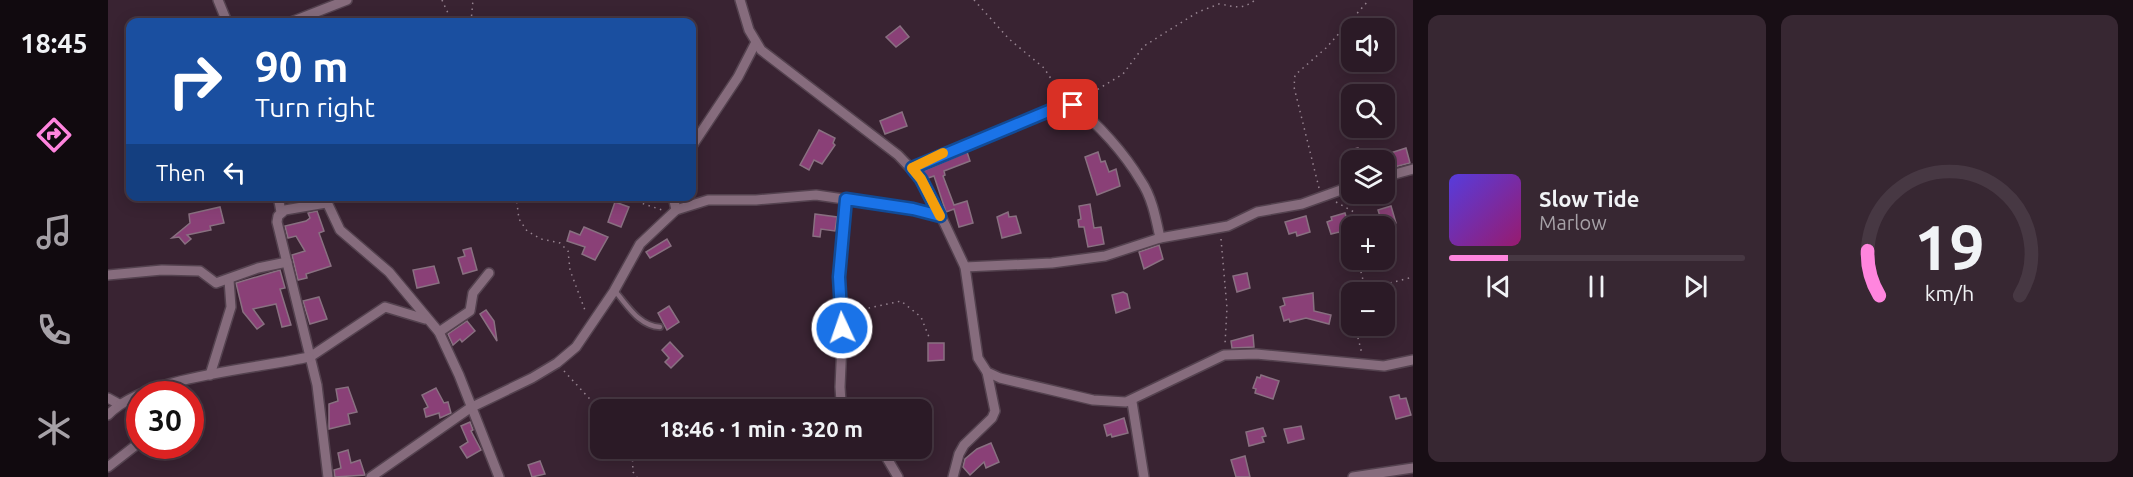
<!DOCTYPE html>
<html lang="en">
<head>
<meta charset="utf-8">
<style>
	:root { --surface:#2b1a26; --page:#372732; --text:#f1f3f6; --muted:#a6a1a7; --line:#473843; --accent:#ff85de }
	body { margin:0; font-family:Ubuntu,sans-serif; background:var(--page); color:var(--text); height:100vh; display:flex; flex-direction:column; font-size:22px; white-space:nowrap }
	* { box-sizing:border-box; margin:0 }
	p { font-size:20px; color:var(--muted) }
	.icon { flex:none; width:33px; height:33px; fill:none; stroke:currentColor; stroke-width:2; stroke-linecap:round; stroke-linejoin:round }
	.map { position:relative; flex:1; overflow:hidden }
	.details { display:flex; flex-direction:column; gap:15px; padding:15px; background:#180e15; width:720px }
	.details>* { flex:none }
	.top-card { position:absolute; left:18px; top:18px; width:570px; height:183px; border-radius:12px; box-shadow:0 3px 15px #0003,0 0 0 2px var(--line); background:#1a4fa0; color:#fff; overflow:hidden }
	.controls { position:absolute; left:1233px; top:18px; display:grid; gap:12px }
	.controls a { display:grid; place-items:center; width:54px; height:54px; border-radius:12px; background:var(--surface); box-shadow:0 3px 15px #0003,0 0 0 2px var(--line); font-size:30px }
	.speed { position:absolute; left:18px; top:381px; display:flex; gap:12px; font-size:30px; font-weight:700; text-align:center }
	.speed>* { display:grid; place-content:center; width:78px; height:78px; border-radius:50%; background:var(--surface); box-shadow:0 3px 15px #0003,0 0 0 2px var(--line); line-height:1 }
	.speed .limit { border:9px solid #d22; background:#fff; color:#111 }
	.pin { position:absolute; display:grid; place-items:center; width:51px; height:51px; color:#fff; margin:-26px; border-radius:12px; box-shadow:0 3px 9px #0006 }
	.me { position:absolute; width:66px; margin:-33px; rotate:357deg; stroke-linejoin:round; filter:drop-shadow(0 0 4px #0008) }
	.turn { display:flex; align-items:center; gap:21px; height:126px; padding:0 30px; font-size:27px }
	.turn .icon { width:78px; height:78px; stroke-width:2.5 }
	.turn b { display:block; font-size:42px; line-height:51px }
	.then { display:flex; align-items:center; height:57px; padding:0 30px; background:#0003; gap:12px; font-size:22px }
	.details .widget { flex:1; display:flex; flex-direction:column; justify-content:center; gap:9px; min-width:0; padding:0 21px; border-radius:12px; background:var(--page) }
	.details .dial { align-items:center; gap:0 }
	.dial svg { height:156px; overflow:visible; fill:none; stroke:var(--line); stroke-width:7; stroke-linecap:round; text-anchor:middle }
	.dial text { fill:var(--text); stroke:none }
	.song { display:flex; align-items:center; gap:18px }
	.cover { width:72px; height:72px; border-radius:9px; background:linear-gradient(135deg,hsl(250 70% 55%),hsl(320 70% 35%)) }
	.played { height:6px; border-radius:3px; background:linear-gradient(90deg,var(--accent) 20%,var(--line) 20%) }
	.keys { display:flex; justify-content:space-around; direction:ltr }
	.details .tiles { flex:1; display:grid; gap:15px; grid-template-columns:repeat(2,1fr) }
	.trip { position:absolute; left:482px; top:399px; width:342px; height:60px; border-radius:12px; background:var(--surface); box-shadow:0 3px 15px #0003,0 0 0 2px var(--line); font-weight:600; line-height:60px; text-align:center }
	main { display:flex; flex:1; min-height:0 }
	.tab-bar { display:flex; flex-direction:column; width:108px; justify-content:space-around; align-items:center; background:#110a0f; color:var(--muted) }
	.tab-bar .icon { width:42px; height:42px }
	.tab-bar .selected { color:var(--accent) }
	.tab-bar b { font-size:27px; color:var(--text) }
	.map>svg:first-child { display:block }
	.building { fill:#8a4077; stroke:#897081; stroke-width:1.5 }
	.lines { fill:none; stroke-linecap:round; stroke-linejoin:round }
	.service-casing { stroke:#54424f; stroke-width:8 }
	.minor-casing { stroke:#54424f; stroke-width:12 }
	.path { stroke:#978491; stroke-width:1.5; stroke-dasharray:1.5 4.5; stroke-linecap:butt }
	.service { stroke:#866c7d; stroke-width:4.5 }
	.minor { stroke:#866c7d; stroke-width:9 }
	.route-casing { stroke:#114b97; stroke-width:15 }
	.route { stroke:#1a73e8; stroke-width:10 }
	.slow { stroke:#f59e0b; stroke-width:10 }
</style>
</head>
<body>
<main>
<nav class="tab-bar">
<b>18:45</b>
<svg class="icon selected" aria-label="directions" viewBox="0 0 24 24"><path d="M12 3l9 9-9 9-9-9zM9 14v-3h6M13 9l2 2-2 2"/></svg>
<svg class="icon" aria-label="music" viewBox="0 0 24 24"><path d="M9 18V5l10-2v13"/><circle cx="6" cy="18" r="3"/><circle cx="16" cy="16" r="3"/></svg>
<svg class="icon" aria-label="phone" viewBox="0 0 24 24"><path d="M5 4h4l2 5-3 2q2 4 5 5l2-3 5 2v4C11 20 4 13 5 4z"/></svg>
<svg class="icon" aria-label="climate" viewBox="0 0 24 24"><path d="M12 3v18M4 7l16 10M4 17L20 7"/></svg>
</nav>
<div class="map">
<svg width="1305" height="477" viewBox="0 0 1305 477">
	<rect width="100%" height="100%" fill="#392332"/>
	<g class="building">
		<path d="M 792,26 L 801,37 L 788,47 L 778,37 Z"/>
		<path d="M 794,112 L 799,126 L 777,134 L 772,121 Z"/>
		<path d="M 711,130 L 727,138 L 725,143 L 727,145 L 714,164 L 706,160 L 701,170 L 692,165 Z"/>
		<path d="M 1250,148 L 1254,160 L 1244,160 L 1244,169 L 1236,171 L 1233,161 L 1241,159 L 1239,151 Z"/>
		<path d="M 1298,148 L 1302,163 L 1286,167 L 1285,163 L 1276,166 L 1276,155 Z"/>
		<path d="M 859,152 L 862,161 L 836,171 L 837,175 L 835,176 L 846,205 L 859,201 L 865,223 L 851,227 L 846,209 L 838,212 L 826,176 L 820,178 L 815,171 Z"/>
		<path d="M 990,152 L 993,162 L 997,161 L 1001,172 L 1008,169 L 1012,186 L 989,195 L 977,157 Z"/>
		<path d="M 507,202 L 521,207 L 513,227 L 500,222 Z"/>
		<path d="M 982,204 L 986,228 L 993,227 L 996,244 L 980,247 L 976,227 L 971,227 L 970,220 L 973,219 L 971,206 Z"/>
		<path d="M 1283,206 L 1288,223 L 1275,226 L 1270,210 Z"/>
		<path d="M 112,207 L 116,223 L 102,226 L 103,230 L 79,235 L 83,239 L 77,244 L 71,237 L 64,238 L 82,223 L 81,214 Z"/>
		<path d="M 209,211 L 216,231 L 211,233 L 223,266 L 198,274 L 199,278 L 190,280 L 184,255 L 197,251 L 188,236 L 180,238 L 177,226 L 198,221 L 202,218 L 200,213 Z"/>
		<path d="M 900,212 L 901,217 L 908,216 L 913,233 L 894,238 L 889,217 Z"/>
		<path d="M 1237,213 L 1243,233 L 1233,236 L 1231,232 L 1223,234 L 1219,222 L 1224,220 L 1223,217 Z"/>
		<path d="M 707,214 L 729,217 L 727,231 L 713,229 L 712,237 L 705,236 Z"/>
		<path d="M 1198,216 L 1202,232 L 1189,236 L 1188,232 L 1181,234 L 1177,222 Z"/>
		<path d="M 476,227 L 500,237 L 487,260 L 474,254 L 477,247 L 459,241 L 462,231 L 472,235 Z"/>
		<path d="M 559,239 L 563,246 L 542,258 L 538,252 Z"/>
		<path d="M 1051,245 L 1055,259 L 1036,269 L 1031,252 Z"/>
		<path d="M 363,248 L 369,270 L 355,274 L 350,258 L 357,256 L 355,250 Z"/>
		<path d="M 326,266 L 331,283 L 309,288 L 305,270 Z"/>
		<path d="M 172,270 L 177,288 L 172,289 L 183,325 L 174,327 L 168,304 L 145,309 L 156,324 L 149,329 L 135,312 L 128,283 Z"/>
		<path d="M 1139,273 L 1142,288 L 1129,292 L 1125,276 Z"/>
		<path d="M 1015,292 L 1019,294 L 1022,308 L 1008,313 L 1004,295 Z"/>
		<path d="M 1205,293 L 1206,311 L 1223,315 L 1221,324 L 1198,318 L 1182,322 L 1181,319 L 1176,321 L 1172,307 L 1177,305 L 1175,298 Z"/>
		<path d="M 211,297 L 219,319 L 202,324 L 195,301 Z"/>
		<path d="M 561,306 L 571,322 L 559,330 L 550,313 Z"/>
		<path d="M 378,310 L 386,321 L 389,341 L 372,314 Z"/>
		<path d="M 359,321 L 367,331 L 354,342 L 352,339 L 345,345 L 340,334 Z"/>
		<path d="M 1145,335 L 1146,347 L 1124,348 L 1123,341 Z"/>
		<path d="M 562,342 L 575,356 L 563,368 L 557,362 L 561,358 L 554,350 Z"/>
		<path d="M 820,343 L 836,343 L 836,360 L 820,361 Z"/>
		<path d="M 1153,375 L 1171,381 L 1165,399 L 1147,393 L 1148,389 L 1145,388 L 1149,377 L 1152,378 Z"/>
		<path d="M 240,387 L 249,412 L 240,414 L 242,424 L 221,429 L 221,404 L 230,401 L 228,389 Z"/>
		<path d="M 328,388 L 336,403 L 340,402 L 343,413 L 332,418 L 331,413 L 318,417 L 316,409 L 320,407 L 314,395 Z"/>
		<path d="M 1291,395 L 1292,399 L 1298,398 L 1303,415 L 1288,419 L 1282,397 Z"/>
		<path d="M 1016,418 L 1020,433 L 1004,437 L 1003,434 L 999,436 L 996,425 Z"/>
		<path d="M 362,422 L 365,430 L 363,431 L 373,450 L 359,458 L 352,447 L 360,442 L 353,426 Z"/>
		<path d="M 1193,426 L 1196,439 L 1180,443 L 1176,429 Z"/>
		<path d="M 1155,428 L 1158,436 L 1154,437 L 1156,442 L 1141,446 L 1138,432 Z"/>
		<path d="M 883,443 L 891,462 L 878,468 L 876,462 L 862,475 L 855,467 L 857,459 L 869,449 Z"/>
		<path d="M 240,450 L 243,463 L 252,460 L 257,475 L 227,477 L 226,470 L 233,468 L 230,453 Z"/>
		<path d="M 1137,456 L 1142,477 L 1128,477 L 1123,460 Z"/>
		<path d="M 432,461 L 437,474 L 424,477 L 420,465 Z"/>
	</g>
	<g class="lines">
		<defs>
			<path id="service" d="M 507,291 C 520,306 531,326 552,327"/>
			<g id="minor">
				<path d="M 110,0 L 119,22"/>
				<path d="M 632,0 L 641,30 L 653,50 L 790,155 L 813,179 L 833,216"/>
				<path d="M 183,22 L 239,0"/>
				<path d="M 584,146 L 630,77 L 647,44"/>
				<path d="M 804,168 L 943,110 L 965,105 C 990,123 1017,154 1033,181 C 1044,197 1048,219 1052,238"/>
				<path d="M 1276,177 L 1305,169"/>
				<path d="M 170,196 L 173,212"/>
				<path d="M 216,196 L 232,230 L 281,272 L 331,332 L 351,375 L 391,477"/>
				<path d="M 565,196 L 568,210"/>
				<path d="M 218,203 L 177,210 L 170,216 L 169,222 L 209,385 L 220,477"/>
				<path d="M 857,267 L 944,263 L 997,256 L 1052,238 L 1120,226 L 1149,212 L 1194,204 L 1244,186"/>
				<path d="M 0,275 L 54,270 L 92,271 L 108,283 L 150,268 L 179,262"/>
				<path d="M 331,332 L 362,311 L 365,293 L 381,273"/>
				<path d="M 202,357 L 277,307 L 317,319"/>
				<path d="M 102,375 L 123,307 L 121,280"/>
				<path d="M 0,398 L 11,404"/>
				<path d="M 1024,402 L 1036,477"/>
				<path d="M 738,410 L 733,402 L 732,387 L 734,342 L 731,277 L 738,199"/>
				<path d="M 0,415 C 36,376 148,369 201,357"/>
				<path d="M 773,448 L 790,477"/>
				<path d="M 0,467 L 32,442"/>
				<path d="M 263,477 L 362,408 L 424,378 L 449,363 L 468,347 L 506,291 L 532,244 L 568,210 L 600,200 L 648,200 L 708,195 L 805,209 L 833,216 L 857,267 L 870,358 L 879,372 L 892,378 L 985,400 L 1018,402 L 1116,355 L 1148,354 L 1276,366 L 1305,360"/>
				<path d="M 845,477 L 851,454 L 856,445 L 884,418 L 887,411 L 879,372"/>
				<path d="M 1245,477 L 1305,468"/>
			</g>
		</defs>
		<use href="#service" class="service-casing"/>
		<use href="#minor" class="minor-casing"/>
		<g class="path">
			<path d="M 334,0 L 344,22"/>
			<path d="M 866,0 L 901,39 L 936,68 L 955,97"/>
			<path d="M 363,22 L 365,0"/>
			<path d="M 976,101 L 987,91 L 1015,74 L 1036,46 L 1090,12 L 1111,4 C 1126,6 1133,11 1147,0"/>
			<path d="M 1211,188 L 1186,87 L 1187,75 L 1218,48 L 1261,0"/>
			<path d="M 408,196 L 411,219 L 419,231 L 433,239 L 452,243 L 460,251 L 462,270 L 478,313"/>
			<path d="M 512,196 L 554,210"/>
			<path d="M 1228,202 L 1246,212 L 1251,226"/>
			<path d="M 1113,239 L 1119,308 L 1117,344"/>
			<path d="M 1250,260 L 1258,292"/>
			<path d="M 1259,289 L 1305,277"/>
			<path d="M 743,312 L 793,301 L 813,317 L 821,337"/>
			<path d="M 1247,326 L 1254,354"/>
			<path d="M 456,371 L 492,410"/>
			<path d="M 524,448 L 525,472 L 529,477"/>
		</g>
		<use href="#service" class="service"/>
		<use href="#minor" class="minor"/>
	</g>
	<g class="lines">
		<defs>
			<path id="route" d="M 734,328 L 731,277 L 738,199 L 805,209 L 832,216 L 813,179 L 804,168 L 943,110 L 965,105"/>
		</defs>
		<use href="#route" class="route-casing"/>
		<use href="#route" class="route"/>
		<path class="slow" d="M 832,216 L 813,179 L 804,168 L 835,153"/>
	</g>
</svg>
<div class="controls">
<a><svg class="icon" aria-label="sound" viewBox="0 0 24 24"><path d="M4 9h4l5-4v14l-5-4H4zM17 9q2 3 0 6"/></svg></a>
<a><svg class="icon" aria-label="search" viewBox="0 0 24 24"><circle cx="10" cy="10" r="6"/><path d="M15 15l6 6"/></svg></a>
<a><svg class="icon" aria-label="layers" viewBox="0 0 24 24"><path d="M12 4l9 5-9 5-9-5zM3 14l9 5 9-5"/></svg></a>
<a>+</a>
<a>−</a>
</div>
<div class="speed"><div class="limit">30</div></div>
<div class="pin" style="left:965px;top:105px;background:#d93025"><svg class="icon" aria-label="arrive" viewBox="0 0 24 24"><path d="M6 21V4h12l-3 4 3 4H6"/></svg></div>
<svg class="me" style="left:734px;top:328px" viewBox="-20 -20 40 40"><circle r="17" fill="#1a73e8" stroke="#fff" stroke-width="3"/><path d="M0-11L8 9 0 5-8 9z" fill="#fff"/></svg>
<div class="trip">18:46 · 1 min · 320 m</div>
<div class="top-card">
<div class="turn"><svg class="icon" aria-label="right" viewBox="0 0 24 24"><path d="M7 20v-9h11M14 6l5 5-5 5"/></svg><div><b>90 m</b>Turn right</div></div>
<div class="then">Then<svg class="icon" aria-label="left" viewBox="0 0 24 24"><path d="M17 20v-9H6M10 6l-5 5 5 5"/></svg></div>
</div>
</div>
<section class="details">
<div class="tiles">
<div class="widget">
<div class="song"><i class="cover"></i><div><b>Slow Tide</b><p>Marlow</p></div></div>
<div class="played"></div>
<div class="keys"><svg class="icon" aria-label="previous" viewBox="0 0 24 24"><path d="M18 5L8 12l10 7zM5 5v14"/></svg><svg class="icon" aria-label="pause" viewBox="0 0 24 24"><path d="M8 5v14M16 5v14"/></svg><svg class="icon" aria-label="next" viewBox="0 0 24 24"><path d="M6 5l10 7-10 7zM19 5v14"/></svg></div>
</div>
<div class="widget dial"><svg viewBox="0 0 100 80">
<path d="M14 69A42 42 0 1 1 86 69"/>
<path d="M14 69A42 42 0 0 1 8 46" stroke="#ff85de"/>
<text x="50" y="56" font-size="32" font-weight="700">19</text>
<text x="50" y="72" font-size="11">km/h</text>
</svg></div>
</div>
</section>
</main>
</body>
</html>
